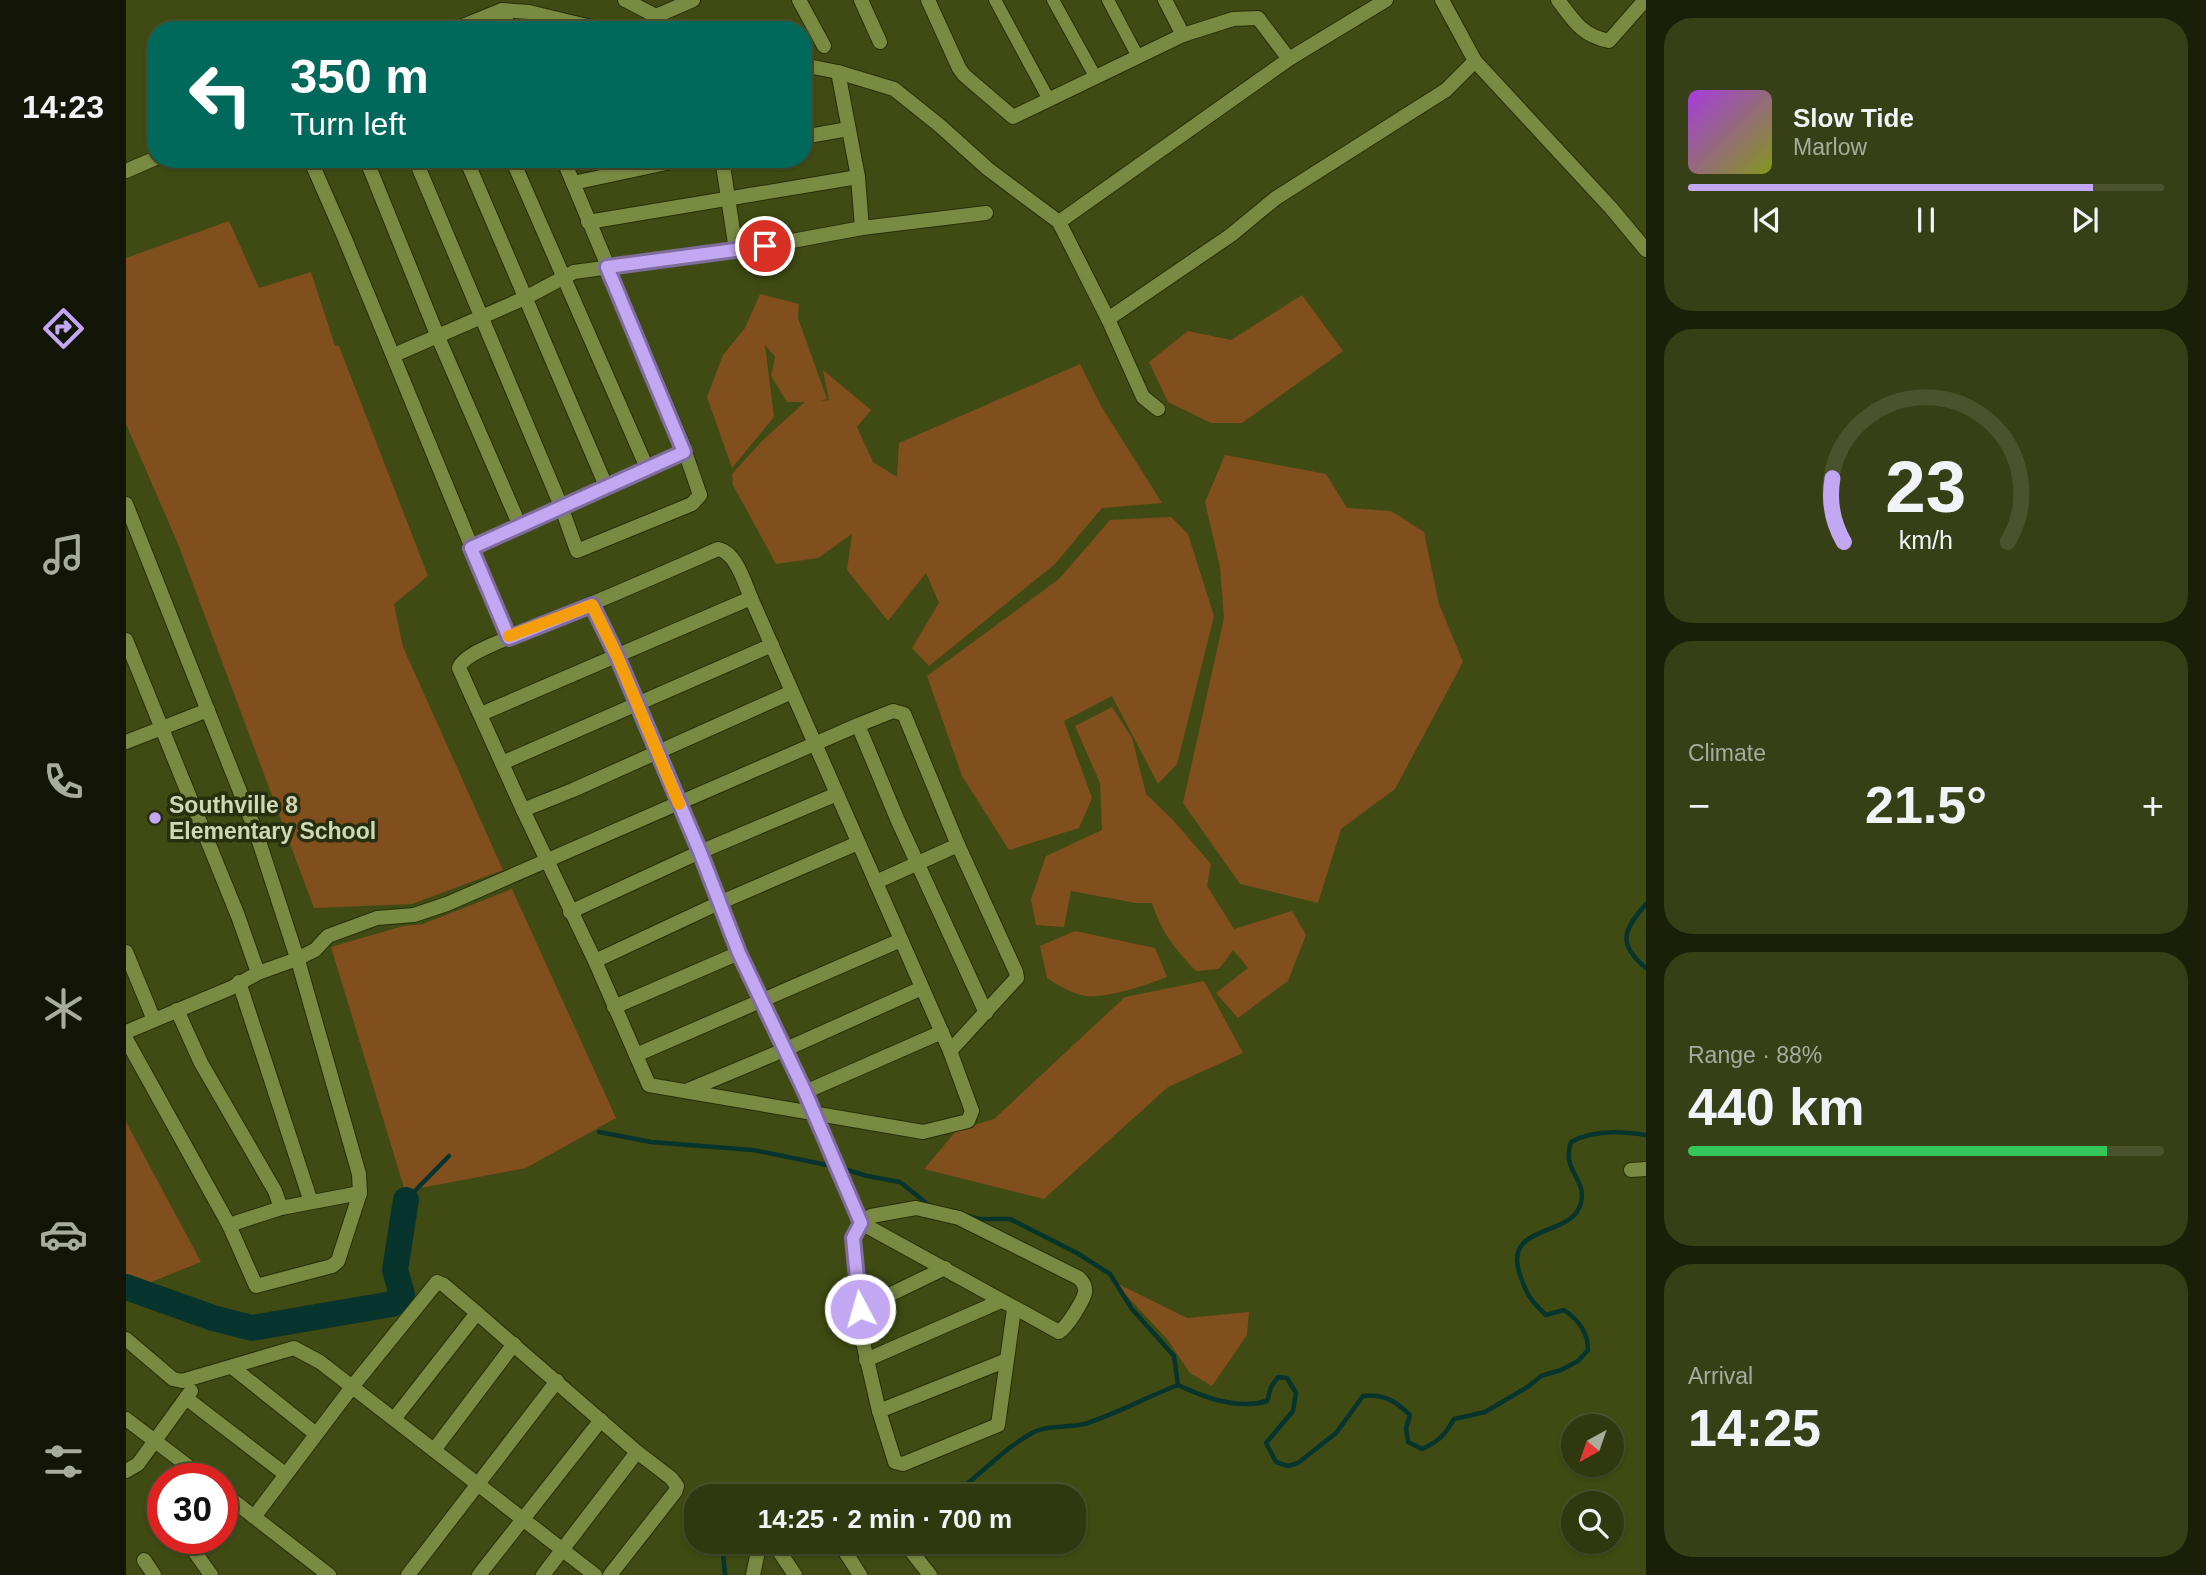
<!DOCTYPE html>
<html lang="en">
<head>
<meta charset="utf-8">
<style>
	:root { --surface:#2f380e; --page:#373f17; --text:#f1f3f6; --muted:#a7ac9e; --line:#4a522e; --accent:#c2a7f2 }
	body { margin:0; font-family:Arial,sans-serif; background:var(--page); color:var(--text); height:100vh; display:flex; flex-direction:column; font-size:26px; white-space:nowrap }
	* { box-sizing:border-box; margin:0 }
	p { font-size:23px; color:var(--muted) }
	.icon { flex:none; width:38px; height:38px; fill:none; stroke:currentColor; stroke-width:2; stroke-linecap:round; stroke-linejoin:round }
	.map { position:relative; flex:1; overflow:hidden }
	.drawer { display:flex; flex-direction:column; gap:18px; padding:18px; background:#1a1f08; width:560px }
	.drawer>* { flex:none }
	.guide { position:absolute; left:21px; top:21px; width:665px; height:147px; border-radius:28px; box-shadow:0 2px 5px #0004,0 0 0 2px var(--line); background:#00695c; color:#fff; overflow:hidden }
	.needle { width:46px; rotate:220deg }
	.buttons { position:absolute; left:1435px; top:1414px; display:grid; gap:14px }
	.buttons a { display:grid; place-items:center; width:63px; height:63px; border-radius:50%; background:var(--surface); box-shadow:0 2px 5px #0004,0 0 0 2px var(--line); font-size:35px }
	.speed { position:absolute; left:21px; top:1463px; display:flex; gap:14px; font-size:35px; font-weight:700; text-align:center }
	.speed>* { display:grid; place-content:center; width:91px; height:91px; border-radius:50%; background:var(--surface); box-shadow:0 2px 5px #0004,0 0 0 2px var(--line); line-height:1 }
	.speed .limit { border:10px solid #d22; background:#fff; color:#111 }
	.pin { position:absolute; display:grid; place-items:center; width:60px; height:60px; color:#fff; margin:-30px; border:4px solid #fff; border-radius:50%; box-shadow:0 2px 7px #0007 }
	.me { position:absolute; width:77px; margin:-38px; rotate:354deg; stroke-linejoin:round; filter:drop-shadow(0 0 5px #0008) }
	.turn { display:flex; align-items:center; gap:24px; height:147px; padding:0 28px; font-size:32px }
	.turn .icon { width:91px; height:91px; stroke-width:2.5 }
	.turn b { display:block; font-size:49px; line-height:60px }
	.big { font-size:52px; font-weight:700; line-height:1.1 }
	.drawer .card { flex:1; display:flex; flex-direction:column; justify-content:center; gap:10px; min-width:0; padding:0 24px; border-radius:28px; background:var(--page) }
	.drawer .dial { align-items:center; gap:0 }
	.dial svg { height:182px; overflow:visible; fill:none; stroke:var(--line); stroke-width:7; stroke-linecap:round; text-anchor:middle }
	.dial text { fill:var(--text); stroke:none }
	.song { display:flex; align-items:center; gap:21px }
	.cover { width:84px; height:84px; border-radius:10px; background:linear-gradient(135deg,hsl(280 70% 55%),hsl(70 70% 35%)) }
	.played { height:7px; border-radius:4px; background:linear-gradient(90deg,var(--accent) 85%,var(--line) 85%) }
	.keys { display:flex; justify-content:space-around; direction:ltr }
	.heat { display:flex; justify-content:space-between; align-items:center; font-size:38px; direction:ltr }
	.charge { height:10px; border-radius:5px; background:linear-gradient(90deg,#34c759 88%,var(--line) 0) }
	.trip { position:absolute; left:558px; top:1484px; width:402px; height:70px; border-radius:28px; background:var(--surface); box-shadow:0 2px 5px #0004,0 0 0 2px var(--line); font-weight:700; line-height:70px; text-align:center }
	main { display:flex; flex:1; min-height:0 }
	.tabs { display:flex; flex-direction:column; width:126px; justify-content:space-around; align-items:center; background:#131606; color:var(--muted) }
	.tabs .icon { width:49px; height:49px }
	.tabs .active { color:var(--accent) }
	.tabs b { font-size:32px; color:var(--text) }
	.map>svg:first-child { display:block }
	.green { fill:#814e1d }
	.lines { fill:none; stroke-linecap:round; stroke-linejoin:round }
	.stream { stroke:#08342e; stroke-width:4.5 }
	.river { stroke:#08342e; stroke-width:26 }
	.pedestrian-casing { stroke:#272f08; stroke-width:14 }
	.minor-casing { stroke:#272f08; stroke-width:16 }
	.tertiary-casing { stroke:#272f08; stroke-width:16 }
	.pedestrian { stroke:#798a42; stroke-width:12 }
	.minor { stroke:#798a42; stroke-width:14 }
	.tertiary { stroke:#798a42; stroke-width:14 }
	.route-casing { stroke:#7e6d9d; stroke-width:18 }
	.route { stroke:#c2a7f2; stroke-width:12 }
	.slow { stroke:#f59e0b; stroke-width:12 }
	.poi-dot { fill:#c2a7f2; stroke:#282f10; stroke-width:2.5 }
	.labels { text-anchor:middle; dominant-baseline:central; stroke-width:7; stroke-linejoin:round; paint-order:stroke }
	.poi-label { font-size:23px; font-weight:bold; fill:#ced8b4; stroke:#282f10; text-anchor:start }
</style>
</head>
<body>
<main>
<nav class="tabs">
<b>14:23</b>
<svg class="icon active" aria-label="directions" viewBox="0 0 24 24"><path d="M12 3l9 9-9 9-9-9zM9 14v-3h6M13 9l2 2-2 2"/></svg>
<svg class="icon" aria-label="music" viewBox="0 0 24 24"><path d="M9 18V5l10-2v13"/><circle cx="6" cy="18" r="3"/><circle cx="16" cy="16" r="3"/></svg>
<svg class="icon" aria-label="phone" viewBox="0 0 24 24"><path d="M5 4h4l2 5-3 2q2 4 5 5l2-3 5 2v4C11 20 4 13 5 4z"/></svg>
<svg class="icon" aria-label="climate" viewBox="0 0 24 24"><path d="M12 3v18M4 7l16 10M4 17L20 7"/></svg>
<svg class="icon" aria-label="car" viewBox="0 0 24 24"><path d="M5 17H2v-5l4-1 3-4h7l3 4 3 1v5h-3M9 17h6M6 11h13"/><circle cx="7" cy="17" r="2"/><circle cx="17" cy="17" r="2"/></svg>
<svg class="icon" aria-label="filters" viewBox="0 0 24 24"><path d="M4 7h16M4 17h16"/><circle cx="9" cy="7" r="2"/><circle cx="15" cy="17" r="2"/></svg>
</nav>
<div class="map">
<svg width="1520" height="1575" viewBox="0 0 1520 1575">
	<rect width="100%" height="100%" fill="#3f4b12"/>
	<g class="green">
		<path d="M 103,221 L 133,288 L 185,272 L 209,346 L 213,346 L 302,576 L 268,604 L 277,647 L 377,870 L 286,904 L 188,908 L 52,544 L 0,424 L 0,258 Z"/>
		<path d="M 634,294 L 673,304 L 672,318 L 701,399 L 695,401 L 703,400 L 697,370 L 745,410 L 731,427 L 747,462 L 771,477 L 773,443 L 954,364 L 975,406 L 1036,503 L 976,508 L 929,564 L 803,666 L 786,648 L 813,603 L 800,573 L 762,621 L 721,570 L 726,534 L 692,558 L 650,564 L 607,485 L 606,474 L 635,442 L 679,402 L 661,402 L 645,376 L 649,357 L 639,345 L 648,417 L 606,468 L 581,397 L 597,355 L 619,328 Z"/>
		<path d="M 1176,295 L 1217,351 L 1116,423 L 1085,423 L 1042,402 L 1023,362 L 1062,331 L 1105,340 Z"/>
		<path d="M 1099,455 L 1200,474 L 1221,508 L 1265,511 L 1298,532 L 1313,604 L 1337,662 L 1269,789 L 1215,829 L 1192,903 L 1114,884 L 1057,803 L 1098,618 L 1094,567 L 1079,502 Z"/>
		<path d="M 1045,517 L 1062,534 L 1088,616 L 1051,764 L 1032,784 L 986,696 L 938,721 L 966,798 L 953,828 L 883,850 L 836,776 L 801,676 L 933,579 L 984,520 Z"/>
		<path d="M 986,707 L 1006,738 L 1020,794 L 1047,820 L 1085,864 L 1081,886 L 1108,929 L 1166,911 L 1180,935 L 1162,981 L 1112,1018 L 1090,993 L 1122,968 L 1107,950 L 1093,969 L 1070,971 C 1048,948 1036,933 1026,903 L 1010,903 L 945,891 L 938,927 L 910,925 L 905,899 L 920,856 L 976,830 L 974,783 L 949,726 Z"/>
		<path d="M 386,889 L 490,1118 L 400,1168 L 279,1191 L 205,947 L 277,926 L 297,924 Z"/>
		<path d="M 949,931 L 1029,948 L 1041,977 C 1020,985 983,998 961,996 C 946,994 933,986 921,978 L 914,946 Z"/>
		<path d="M 1078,981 L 1117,1053 L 1042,1087 L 918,1199 L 798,1169 L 831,1130 L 868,1119 L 999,997 Z"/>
		<path d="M 0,1122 L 75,1262 L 0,1292 Z"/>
		<path d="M 988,1282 L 1061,1318 L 1123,1312 L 1121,1335 L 1086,1386 L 1064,1373 L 1041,1339 Z"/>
	</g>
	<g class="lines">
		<g class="stream">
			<path d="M 1520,904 C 1497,930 1491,944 1520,968"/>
			<path d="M 473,1132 L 525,1142 L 627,1150 L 706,1166"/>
			<path d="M 715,1168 L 741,1176 L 774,1182 L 804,1206"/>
			<path d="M 280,1200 L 323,1156"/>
			<path d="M 843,1216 L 853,1219 L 884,1219 L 951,1253 L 984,1274 L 1006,1309 L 1048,1356 L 1052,1385"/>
			<path d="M 716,1496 L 730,1492 L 740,1492 L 743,1496"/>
			<path d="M 826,1496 C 853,1476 876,1450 906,1433 C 920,1425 942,1428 958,1424 C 991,1414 1020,1397 1052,1385 C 1079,1398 1112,1410 1141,1401 L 1145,1387 L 1152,1377 L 1161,1378 L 1170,1393 L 1167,1411 L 1140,1443 L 1150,1462 L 1162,1466 L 1172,1463 L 1210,1433 L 1237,1396 C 1256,1393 1270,1401 1284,1415 L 1280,1428 L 1282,1442 L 1296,1449 C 1312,1442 1319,1435 1328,1419 L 1359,1412 L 1403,1386 L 1415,1376 L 1435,1370 L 1452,1361 L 1462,1350 C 1462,1332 1453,1320 1438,1310 L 1420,1315 C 1405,1301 1401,1295 1394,1275 C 1376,1222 1446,1239 1455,1203 C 1461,1178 1435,1171 1445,1142 C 1466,1130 1496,1131 1520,1135"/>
			<path d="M 596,1542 L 599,1575"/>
		</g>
		<path class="river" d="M 0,1287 L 87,1318 L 126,1328 L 266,1304 L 276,1294 L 269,1270 L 280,1200"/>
		<defs>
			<g id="pedestrian">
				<path d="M 869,0 L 922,98"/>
				<path d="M 927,0 L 969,76"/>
				<path d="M 982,0 L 1011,55"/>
			</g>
			<g id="minor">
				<path d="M 499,0 L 530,16"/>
				<path d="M 673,0 L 698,46"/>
				<path d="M 735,0 L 754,42"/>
				<path d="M 802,0 L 833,68 L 838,75 L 887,117 L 1057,35 L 1107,19 L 1132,18 L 1163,59"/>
				<path d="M 1039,0 L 1057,35"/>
				<path d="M 1316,0 L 1349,61 L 1485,208 L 1520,250"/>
				<path d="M 1432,0 C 1448,21 1455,35 1483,41 L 1519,0"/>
				<path d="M 376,10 L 384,30"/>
				<path d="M 677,65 L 712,72 L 768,89 L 813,125 L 862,169 L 933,222 L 982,319 L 1017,397 L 1032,409"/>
				<path d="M 712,72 L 732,177 L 736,228"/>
				<path d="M 677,137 L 722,129"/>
				<path d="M 184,159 L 219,239 L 383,638"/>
				<path d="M 240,159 L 312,337 L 393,524"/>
				<path d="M 289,159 L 435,506 L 451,551 L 566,504 L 574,495 L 556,443 L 437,159"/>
				<path d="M 340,159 L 480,486"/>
				<path d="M 386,159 L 521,468"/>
				<path d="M 596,159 L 610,250"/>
				<path d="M 447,183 L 559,159"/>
				<path d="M 462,222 L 732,177"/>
				<path d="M 933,222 L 1163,59 L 1260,0"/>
				<path d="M 982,319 L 1105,235 L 1150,198 L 1320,90 L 1349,61"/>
				<path d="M 268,355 L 399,298 L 448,272 L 639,246 L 736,228 L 860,213"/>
				<path d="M 0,504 L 130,832 L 173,964 L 233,1174 L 234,1193 L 212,1261 L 206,1266 L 130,1286 L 103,1225"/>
				<path d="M 345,548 L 558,452"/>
				<path d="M 592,549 C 610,552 618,582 625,598 L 824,1051 L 846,1111 L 842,1121 L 797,1132 L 523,1085 L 469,961 L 397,810 L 333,668 C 337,654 378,640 392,634 C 460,607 526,578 592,549 Z"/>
				<path d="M 466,605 L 491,656 L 574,852 L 613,953 L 679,1092 L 735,1223 L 933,1332 C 941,1327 956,1303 959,1293 C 960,1287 957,1282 953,1278 L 833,1218 L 790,1208 L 745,1216 L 735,1223 L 727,1238 L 736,1338 L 753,1411 L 769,1462 L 777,1464 L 872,1425 L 888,1309"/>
				<path d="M 0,640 L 112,916 L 132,973"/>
				<path d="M 355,714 L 625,598"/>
				<path d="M 732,725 L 772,821 L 860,1013"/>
				<path d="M 0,742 L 82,710"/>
				<path d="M 376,763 L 646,645"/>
				<path d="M 397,810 L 447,790 L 666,692"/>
				<path d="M 750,882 L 832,845"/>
				<path d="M 444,912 L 574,852 L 711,794"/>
				<path d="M 0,952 L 28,1020"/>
				<path d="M 469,961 L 593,903 L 732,843"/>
				<path d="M 113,982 L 185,1202"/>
				<path d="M 488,1007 L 613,953"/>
				<path d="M 51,1010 L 75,1063 L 149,1191 L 155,1208"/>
				<path d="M 0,1032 L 105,988 L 132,973 L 171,959 L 189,950 L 202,936 L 251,918 L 288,915 L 321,904 L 732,725 L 767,711 L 778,714 L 832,845 L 890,972 L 891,978 L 887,982 L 824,1051"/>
				<path d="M 0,1039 L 103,1225 L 155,1208 L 234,1193"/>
				<path d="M 510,1055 L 775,940"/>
				<path d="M 560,1091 L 658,1050 L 796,988"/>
				<path d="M 679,1092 L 816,1032"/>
				<path d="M 1505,1170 L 1520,1169"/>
				<path d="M 734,1309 L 819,1268"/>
				<path d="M 0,1339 L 47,1379 L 56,1381 L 168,1348 L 194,1362 L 469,1575"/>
				<path d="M 740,1360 L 875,1301"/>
				<path d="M 106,1367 L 190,1434"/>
				<path d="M 60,1398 L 159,1474"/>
				<path d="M 753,1411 L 881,1360"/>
				<path d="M 0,1419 L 79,1479"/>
				<path d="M 268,1419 L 351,1313"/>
				<path d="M 308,1450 L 388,1344"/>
				<path d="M 0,1471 L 12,1464 L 65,1391"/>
				<path d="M 96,1492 L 203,1575"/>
				<path d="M 128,1517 L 226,1387 L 311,1282 L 318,1285 L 351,1313 L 511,1452 L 545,1478 L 551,1486 L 549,1492 L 484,1575"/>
				<path d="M 59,1538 L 85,1575"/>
				<path d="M 647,1542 L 669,1575"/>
				<path d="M 713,1542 L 734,1575"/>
				<path d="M 778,1542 L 804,1575"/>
				<path d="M 18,1560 L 28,1575"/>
				<path d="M 282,1575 L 431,1381"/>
				<path d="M 353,1575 L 475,1420"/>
				<path d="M 417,1575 L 511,1452"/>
				<path d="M 627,1575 L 634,1542"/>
			</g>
			<g id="tertiary">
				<path d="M 327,30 L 376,10 L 403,12 L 461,26 L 489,30"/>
				<path d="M 520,30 L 530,16 L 567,0"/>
				<path d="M 0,171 L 30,158"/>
			</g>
		</defs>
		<use href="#pedestrian" class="pedestrian-casing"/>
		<use href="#minor" class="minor-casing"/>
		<use href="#tertiary" class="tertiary-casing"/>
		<use href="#pedestrian" class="pedestrian"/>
		<use href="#minor" class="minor"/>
		<use href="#tertiary" class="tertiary"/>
	</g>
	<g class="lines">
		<defs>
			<path id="route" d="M 639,246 L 481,267 L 558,452 L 345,548 L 383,638 L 466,605 L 491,656 L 574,852 L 613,953 L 679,1092 L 735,1223 L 727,1238 L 734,1309"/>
		</defs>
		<use href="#route" class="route-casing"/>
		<use href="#route" class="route"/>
		<path class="slow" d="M 383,636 L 466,605 L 491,656 L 553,804"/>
	</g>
	<circle class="poi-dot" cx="29" cy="818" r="7"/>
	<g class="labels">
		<g class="poi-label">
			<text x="43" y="805">Southville 8<tspan x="43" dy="26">Elementary School</tspan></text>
		</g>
	</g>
</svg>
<div class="buttons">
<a><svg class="needle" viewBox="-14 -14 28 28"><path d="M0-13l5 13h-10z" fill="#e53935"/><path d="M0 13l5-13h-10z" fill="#a7ac9e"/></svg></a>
<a><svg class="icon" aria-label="search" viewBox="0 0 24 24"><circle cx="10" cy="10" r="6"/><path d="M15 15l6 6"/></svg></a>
</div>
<div class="speed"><div class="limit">30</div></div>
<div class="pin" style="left:639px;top:246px;background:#d93025"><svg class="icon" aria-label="arrive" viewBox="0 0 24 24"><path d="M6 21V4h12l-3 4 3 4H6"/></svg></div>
<svg class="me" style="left:734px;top:1309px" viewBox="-20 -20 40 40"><circle r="17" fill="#c2a7f2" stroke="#fff" stroke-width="3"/><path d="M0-11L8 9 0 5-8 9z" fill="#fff"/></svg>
<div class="trip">14:25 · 2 min · 700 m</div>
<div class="guide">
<div class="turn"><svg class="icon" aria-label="left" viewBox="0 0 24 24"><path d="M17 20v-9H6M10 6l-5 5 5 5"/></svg><div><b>350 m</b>Turn left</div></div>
</div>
</div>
<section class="drawer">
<div class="card">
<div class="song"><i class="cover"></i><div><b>Slow Tide</b><p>Marlow</p></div></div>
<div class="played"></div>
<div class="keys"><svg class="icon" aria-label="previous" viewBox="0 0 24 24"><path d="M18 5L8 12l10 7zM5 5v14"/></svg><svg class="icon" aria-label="pause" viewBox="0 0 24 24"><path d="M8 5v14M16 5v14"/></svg><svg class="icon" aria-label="next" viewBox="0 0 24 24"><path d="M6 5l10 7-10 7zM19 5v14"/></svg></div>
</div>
<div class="card dial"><svg viewBox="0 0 100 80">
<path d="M14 69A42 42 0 1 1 86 69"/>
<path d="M14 69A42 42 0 0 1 9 41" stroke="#c2a7f2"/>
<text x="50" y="56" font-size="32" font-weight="700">23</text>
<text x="50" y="72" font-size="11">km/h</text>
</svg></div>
<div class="card"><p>Climate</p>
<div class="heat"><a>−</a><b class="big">21.5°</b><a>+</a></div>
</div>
<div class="card"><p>Range · 88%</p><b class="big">440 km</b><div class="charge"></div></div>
<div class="card"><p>Arrival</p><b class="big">14:25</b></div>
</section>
</main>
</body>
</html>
